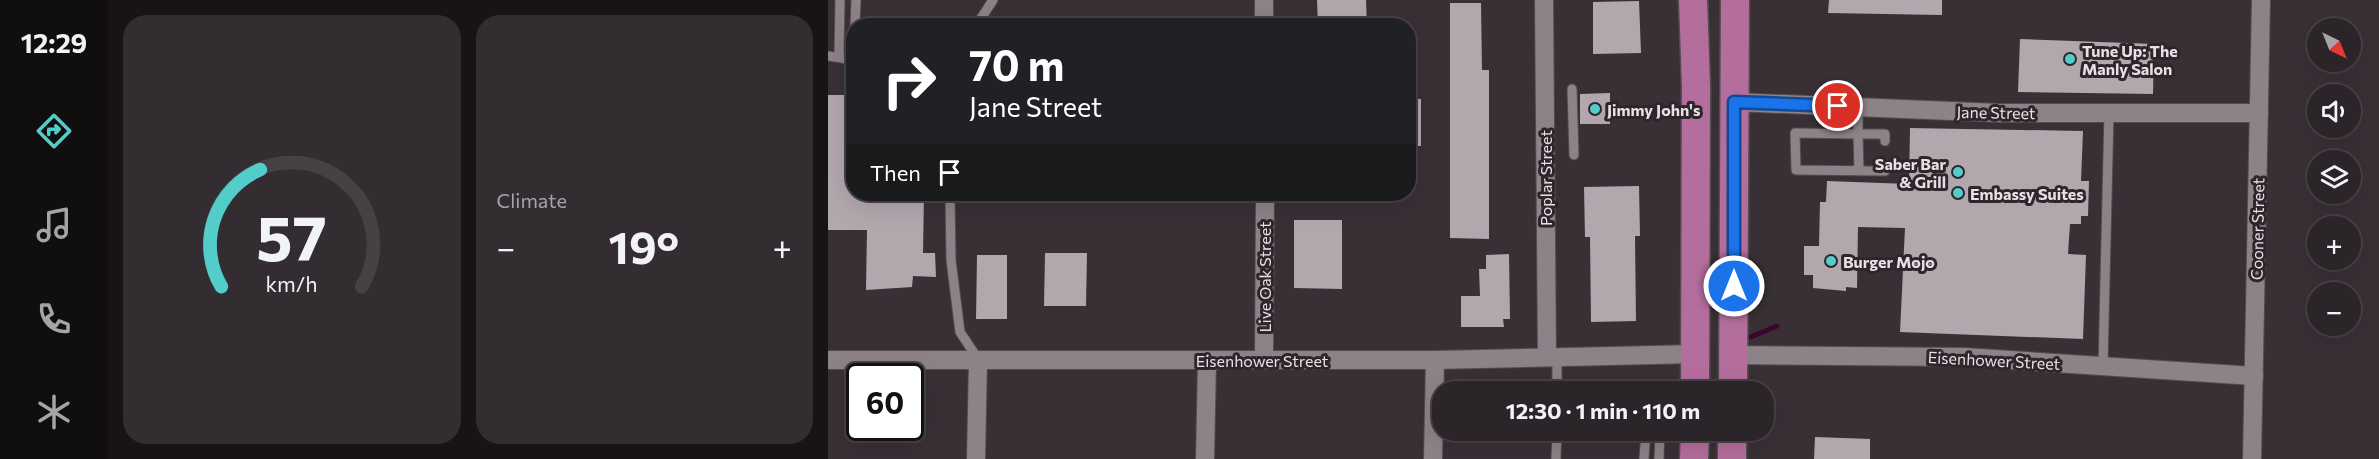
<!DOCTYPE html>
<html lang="en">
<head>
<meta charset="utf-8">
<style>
	:root { --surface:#2b2428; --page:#332c30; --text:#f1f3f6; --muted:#a6a4a8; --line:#474145; --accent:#53cdc9 }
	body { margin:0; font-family:Commissioner,sans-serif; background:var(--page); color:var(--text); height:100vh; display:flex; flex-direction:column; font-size:22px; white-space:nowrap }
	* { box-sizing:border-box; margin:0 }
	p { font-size:20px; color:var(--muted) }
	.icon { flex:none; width:33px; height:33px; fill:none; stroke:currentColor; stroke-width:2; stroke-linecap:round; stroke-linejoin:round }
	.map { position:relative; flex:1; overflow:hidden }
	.panel { display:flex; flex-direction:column; gap:15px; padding:15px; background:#181416; width:720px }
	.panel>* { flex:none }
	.hud { position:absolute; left:18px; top:18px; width:570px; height:183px; border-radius:24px; box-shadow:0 6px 24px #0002,0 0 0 2px var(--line); background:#202124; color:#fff; overflow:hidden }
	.needle { width:39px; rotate:137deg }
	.fabs { position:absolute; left:1479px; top:18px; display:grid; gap:12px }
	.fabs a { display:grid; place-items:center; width:54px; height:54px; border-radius:50%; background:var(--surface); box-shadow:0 6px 24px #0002,0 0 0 2px var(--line); font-size:30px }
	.speed { position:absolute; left:18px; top:363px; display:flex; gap:12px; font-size:30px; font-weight:700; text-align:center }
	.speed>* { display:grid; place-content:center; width:78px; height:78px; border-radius:50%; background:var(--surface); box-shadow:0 6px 24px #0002,0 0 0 2px var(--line); line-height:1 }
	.speed .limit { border:3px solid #111; border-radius:9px; background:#fff; color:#111 }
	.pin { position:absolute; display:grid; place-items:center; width:51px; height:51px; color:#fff; margin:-26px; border:3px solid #fff; border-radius:50%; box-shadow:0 2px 6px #0007 }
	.me { position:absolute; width:66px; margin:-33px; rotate:0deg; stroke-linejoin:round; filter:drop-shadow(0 0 4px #0008) }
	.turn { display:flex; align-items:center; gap:21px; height:126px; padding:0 24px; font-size:27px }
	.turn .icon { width:78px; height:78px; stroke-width:2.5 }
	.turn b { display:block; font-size:42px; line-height:51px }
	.then { display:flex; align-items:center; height:57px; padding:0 24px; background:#0003; gap:12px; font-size:22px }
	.big { font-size:45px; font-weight:700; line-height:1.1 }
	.panel .card { flex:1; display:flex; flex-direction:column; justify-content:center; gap:9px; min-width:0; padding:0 21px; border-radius:24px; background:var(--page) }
	.panel .dial { align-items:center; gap:0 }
	.dial svg { height:156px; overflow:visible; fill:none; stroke:var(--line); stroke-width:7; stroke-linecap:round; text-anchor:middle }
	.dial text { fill:var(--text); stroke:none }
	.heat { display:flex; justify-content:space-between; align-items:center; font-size:33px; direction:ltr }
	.panel .tiles { flex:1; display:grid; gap:15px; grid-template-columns:repeat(2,1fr) }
	.trip { position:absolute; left:604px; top:381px; width:342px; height:60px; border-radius:24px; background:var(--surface); box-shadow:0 6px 24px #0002,0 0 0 2px var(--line); font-weight:700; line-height:60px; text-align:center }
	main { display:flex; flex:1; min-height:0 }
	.tabs { display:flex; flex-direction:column; width:108px; justify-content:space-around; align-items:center; background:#110e10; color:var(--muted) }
	.tabs .icon { width:42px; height:42px }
	.tabs .active { color:var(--accent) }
	.tabs b { font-size:27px; color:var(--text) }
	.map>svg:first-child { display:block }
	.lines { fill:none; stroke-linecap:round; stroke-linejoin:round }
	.stream { stroke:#39062b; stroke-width:5 }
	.building { fill:#b3a7ae }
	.service-casing { stroke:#544c51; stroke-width:11 }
	.minor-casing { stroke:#544c51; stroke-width:20 }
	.primary-casing { stroke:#544c51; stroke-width:31 }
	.service { stroke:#8d8288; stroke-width:9 }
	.minor { stroke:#8d8288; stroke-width:18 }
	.primary { stroke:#b46e9c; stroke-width:28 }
	.route-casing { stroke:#114b97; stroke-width:15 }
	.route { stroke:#1a73e8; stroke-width:10 }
	.poi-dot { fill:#53cdc9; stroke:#2f262c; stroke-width:2 }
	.labels { text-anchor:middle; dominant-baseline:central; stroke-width:6; stroke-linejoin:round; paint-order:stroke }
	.poi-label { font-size:16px; font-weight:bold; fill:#e7e1e5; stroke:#2f262c; text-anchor:start }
	.street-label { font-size:16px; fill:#e7e1e5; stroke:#2f262c }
</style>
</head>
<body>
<main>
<nav class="tabs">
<b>12:29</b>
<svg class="icon active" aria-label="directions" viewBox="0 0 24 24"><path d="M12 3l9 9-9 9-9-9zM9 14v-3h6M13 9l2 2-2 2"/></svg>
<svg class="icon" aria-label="music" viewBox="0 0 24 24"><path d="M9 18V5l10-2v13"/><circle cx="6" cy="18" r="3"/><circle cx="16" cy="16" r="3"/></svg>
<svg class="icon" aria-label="phone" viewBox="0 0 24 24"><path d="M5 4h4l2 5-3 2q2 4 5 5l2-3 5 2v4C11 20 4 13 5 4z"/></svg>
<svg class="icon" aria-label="climate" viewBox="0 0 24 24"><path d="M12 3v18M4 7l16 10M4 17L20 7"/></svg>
</nav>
<section class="panel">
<div class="tiles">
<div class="card dial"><svg viewBox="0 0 100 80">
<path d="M14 69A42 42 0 1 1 86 69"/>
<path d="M14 69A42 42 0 0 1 34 9" stroke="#53cdc9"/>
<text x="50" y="56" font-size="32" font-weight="700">57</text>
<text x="50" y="72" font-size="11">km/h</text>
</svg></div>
<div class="card"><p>Climate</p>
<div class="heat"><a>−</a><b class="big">19°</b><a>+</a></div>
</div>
</div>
</section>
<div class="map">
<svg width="1551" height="459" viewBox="0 0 1551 459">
	<rect width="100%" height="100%" fill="#393036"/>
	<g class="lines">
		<path class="stream" d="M 923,337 L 949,326"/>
	</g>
	<g class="building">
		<path d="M 489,0 L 538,0 L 539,26 L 490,26 Z"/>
		<path d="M 1001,0 L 1114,0 L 1114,15 L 1000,13 Z"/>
		<path d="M 811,1 L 813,53 L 765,54 L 765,2 Z"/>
		<path d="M 622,3 L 653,3 L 654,70 L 661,70 L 661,239 L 622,238 Z"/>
		<path d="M 1192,39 L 1326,44 L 1325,94 L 1190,92 Z"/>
		<path d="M 782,93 L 782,124 L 752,124 L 752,94 Z"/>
		<path d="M 0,95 L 24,95 L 24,194 L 96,194 L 95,253 L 107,253 L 108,277 L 85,276 L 84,287 L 38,290 L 39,230 L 0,230 Z"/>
		<rect x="580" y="99" width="13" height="47"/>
		<path d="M 1082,128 L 1255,131 L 1253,181 L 1261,181 L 1260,216 L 1253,216 L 1253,224 L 1242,224 L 1240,254 L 1258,255 L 1255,339 L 1072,332 L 1077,228 L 1030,227 L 1029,288 L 1018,287 L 1018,291 L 985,288 L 985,275 L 976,275 L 976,246 L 991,246 L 992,202 L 998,202 L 999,181 L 1081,184 Z"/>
		<path d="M 811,186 L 812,236 L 807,236 L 808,321 L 763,322 L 762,237 L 757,237 L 756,187 Z"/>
		<path d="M 466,220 L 514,220 L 514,289 L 466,288 Z"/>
		<path d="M 217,253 L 259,253 L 258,306 L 216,306 Z"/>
		<path d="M 681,254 L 682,319 L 675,319 L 676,327 L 633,327 L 633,296 L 652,296 L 651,269 L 658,269 L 658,255 Z"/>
		<path d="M 149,255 L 179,255 L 179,319 L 148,319 Z"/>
		<path d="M 987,437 L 1042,439 L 1042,459 L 986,459 Z"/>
	</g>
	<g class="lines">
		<defs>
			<g id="service">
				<path d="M 27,26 L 28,0"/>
				<path d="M 148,26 L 165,0"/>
				<path d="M 0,56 L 26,60"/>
				<path d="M 11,56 L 12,0"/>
				<path d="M 744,89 L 746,155"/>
				<path d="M 1030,107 L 1030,134 L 1057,134 L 1057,141"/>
				<path d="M 1031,171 L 1030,134 L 967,133 L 968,170 L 1057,171 L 1057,164"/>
				<path d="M 122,194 L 123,260 L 132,332 L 150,359"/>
				<path d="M 729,356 L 729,392"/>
				<path d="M 1275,366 L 1281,113"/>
				<path d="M 730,386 L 754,392"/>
				<path d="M 728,459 L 729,430"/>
				<path d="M 816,459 L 818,430"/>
				<path d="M 831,459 L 832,430"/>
			</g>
			<g id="minor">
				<path d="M 716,0 L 719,357"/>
				<path d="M 436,26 L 436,0"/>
				<path d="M 906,102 L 1171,113 L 1431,113"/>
				<path d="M 906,355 L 1137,357 L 1426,376"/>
				<path d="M 0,360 L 607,360 L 868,354"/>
				<path d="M 436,360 L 437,194"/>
				<path d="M 148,459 L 150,360"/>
				<path d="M 377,459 L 379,361"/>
				<path d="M 605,459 L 607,360"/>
				<path d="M 1424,459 L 1433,0"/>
			</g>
			<g id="primary">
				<path d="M 865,0 L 868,86 L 867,392"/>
				<path d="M 905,392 L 907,0"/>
				<path d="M 866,459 L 867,430"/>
				<path d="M 904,459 L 904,430"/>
			</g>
		</defs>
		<use href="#service" class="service-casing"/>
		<use href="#minor" class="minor-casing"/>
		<use href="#primary" class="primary-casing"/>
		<use href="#service" class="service"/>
		<use href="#minor" class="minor"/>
		<use href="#primary" class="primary"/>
	</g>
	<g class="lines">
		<defs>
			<path id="route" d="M 906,286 L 906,102 L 1010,106"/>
		</defs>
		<use href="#route" class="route-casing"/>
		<use href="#route" class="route"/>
	</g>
	<g class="poi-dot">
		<circle cx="1242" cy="59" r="6"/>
		<circle cx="767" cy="109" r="6"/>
		<circle cx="1130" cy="172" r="6"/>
		<circle cx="1130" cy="193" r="6"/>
		<circle cx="1003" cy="261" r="6"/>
	</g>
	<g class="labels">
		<g class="poi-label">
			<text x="1254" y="50">Tune Up: The<tspan x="1254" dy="18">Manly Salon</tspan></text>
			<text x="779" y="109">Jimmy John's</text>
			<text x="1118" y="163" text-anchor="end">Saber Bar<tspan x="1118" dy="18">&amp; Grill</tspan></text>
			<text x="1142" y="193">Embassy Suites</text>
			<text x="1015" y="261">Burger Mojo</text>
		</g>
		<g class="street-label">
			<text transform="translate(1168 112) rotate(1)">Jane Street</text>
			<text transform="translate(717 178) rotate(-90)">Poplar Street</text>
			<text transform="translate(1429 229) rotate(-89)">Cooner Street</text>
			<text transform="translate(436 277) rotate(-90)">Live Oak Street</text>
			<text x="434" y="360">Eisenhower Street</text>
			<text transform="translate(1166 360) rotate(3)">Eisenhower Street</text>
		</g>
	</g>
</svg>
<div class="fabs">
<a><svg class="needle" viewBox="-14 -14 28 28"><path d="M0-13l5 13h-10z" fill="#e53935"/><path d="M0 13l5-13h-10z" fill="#a6a4a8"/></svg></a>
<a><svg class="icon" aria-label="sound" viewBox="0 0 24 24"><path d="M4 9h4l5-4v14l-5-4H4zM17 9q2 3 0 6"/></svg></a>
<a><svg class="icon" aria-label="layers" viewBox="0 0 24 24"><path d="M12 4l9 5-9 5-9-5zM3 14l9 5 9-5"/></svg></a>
<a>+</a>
<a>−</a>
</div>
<div class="speed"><div class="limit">60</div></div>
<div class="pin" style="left:1010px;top:106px;background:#d93025"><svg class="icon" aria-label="arrive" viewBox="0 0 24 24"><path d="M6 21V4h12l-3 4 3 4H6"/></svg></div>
<svg class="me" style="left:906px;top:286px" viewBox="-20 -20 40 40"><circle r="17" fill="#1a73e8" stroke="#fff" stroke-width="3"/><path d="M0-11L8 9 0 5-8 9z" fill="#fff"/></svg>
<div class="trip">12:30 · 1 min · 110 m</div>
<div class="hud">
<div class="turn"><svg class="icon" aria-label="right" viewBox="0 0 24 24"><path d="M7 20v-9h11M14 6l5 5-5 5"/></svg><div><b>70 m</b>Jane Street</div></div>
<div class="then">Then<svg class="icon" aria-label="arrive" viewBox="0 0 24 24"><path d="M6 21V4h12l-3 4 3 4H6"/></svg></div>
</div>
</div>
</main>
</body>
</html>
